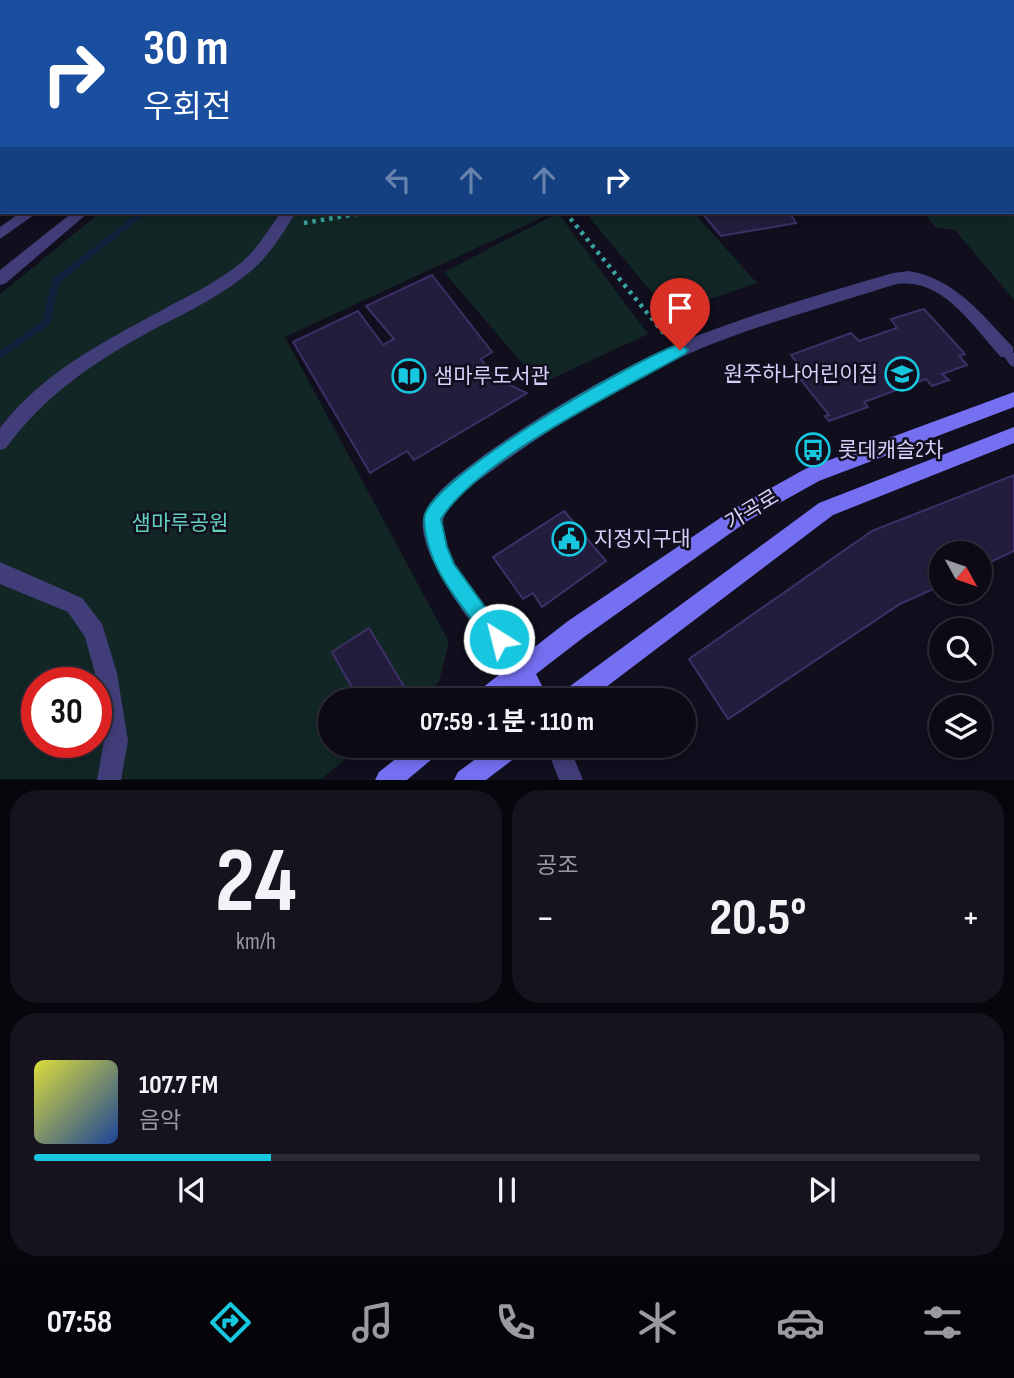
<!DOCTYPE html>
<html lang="ko">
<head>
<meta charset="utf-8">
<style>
	:root { --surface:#0d0a16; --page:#16131f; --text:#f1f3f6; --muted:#9a9aa1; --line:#2d2b35; --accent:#16c7df }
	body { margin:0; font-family:"Sofia Sans Condensed","Noto Sans KR",sans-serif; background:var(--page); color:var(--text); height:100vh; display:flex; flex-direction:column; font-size:26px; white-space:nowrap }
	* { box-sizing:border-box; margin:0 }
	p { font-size:23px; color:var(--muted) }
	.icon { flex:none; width:38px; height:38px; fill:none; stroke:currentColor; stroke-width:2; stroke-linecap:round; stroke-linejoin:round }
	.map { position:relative; height:780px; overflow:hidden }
	.details { display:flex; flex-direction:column; gap:10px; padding:10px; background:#07060c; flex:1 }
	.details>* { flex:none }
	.banner { position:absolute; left:0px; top:0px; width:1015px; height:214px; box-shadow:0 4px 10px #0003,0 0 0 2px var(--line); background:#1a4fa0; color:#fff; overflow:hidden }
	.needle { width:46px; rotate:130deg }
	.tools { position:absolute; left:929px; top:541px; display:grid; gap:14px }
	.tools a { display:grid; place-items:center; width:63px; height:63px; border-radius:50%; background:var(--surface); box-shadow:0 4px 10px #0003,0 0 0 2px var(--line); font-size:35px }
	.speed { position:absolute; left:21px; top:667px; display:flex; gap:14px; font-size:35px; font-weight:700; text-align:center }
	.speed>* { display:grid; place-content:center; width:91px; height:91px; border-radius:50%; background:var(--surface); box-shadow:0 4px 10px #0003,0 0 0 2px var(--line); line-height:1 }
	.speed .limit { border:10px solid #d22; background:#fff; color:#111 }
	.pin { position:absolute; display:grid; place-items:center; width:60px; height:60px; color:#fff; margin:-72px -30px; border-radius:50% 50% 50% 0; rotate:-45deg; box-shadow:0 0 7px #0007 }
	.pin .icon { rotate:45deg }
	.me { position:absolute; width:77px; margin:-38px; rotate:324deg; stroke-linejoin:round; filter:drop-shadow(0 0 5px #0008) }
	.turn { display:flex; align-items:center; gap:24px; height:147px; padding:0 28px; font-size:32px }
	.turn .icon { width:91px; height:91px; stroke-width:2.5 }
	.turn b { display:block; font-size:49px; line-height:60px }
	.lanes { display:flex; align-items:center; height:66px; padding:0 28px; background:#0003; justify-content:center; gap:35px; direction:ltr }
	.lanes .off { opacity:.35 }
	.big { font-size:52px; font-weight:700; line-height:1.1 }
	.details .widget { flex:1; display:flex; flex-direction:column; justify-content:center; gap:10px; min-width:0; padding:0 24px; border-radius:28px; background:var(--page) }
	.details .dial { align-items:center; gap:0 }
	.dial b { font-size:91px; line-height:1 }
	.song { display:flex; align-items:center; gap:21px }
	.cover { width:84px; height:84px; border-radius:10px; background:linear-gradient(135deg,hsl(60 70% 55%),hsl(220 70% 35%)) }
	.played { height:7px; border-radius:4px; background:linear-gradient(90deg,var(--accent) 25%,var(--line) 25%) }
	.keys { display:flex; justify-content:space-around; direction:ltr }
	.heat { display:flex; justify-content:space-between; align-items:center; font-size:38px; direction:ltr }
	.details .tiles { flex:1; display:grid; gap:10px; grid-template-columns:1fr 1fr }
	.widget:last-child { grid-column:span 2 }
	.trip { position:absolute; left:318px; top:688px; width:378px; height:70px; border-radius:35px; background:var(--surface); box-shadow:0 4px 10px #0003,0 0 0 2px var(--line); font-weight:700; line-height:70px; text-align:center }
	.tabs { display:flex; height:112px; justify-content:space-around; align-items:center; background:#050409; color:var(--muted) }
	.tabs .icon { width:49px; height:49px }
	.tabs .selected { color:var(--accent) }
	.tabs b { font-size:32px; color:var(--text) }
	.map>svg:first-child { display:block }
	.green { fill:#122626; fill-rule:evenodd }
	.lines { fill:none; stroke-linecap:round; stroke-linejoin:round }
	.stream { fill:#11213e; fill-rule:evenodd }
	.building { fill:#231c3c; stroke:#3c3066; stroke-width:2 }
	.path-far1 { stroke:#39a4a0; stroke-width:3.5; stroke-dasharray:2.5 3.5; stroke-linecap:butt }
	.path { stroke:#39a4a0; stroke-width:4.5; stroke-dasharray:3.5 5; stroke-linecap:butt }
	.lane { fill:#413d78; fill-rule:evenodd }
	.street { fill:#413d78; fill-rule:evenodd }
	.secondary { fill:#756ff1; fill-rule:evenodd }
	.route { fill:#16c7df; stroke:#0e8191; stroke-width:2 }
	.labels { text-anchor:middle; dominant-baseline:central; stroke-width:5; stroke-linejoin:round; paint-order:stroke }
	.poi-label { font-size:21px; fill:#d5cffa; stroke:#110e1d; text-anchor:start }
	.street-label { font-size:21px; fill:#d5cffa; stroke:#110e1d }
	.park-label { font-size:21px; fill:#63d2b9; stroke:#110e1d }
</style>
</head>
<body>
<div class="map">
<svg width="1014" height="780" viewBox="0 0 1014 780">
	<rect width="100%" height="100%" fill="#110e1d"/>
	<g class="green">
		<path d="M 477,0 L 1014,0 L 1014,300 L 955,230 L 935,227 L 924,212 L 1013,212 L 1013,2 L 473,2 Z"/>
		<path d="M 101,212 L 554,212 L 285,337 L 449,642 L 439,682 L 417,700 L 331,700 L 331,746 L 362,746 L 321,779 L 0,779 L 0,294 ZM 37,682 L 96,682 L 96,742 L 37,742 Z"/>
		<path d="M 585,212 L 693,212 L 757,283 L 669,313 Z"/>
		<path d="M 558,213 L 648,334 L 540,384 L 444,272 Z"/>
	</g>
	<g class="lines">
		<g class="stream">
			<path d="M 572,0 L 587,0 L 583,2 L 567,2 Z"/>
			<path d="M 139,212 L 148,212 L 60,282 L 49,325 L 0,358 L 0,351 L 42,321 L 53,279 Z"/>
		</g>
	</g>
	<g class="building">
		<path d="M 701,212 L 789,212 L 796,223 L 721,236 Z"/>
		<path d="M 432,275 L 492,352 L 481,359 L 495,378 L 527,393 L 414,460 L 407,451 L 370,473 L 293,342 L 358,311 L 383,345 L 394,339 L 366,306 Z"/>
		<path d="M 924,309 L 965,354 L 959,356 L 967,365 L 942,374 L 949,380 L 932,386 L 926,379 L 864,402 L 868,407 L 829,421 L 825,416 L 829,415 L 801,380 L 809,378 L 791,355 L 851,333 L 859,341 L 897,328 L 891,319 Z"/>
		<path d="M 1014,475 L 1014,551 L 980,567 L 980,553 L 942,553 L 942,585 L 900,604 L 728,719 L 689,659 L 872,531 Z"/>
		<path d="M 564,511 L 606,561 L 542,607 L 533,593 L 523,599 L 493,557 Z"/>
		<path d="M 369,628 L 412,700 L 359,700 L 332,652 Z"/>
	</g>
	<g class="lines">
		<path class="path-far1" d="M 613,0 L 615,2"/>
		<g class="path">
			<path d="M 565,212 L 666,336"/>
			<path d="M 304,223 L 368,212"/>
		</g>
		<path class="lane" d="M 1007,347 L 1014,353 L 1014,367 L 1010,365 L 1001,352 Z"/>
		<g class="street">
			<path d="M 180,0 L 194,0 L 179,2 Z"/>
			<path d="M 384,0 L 398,0 L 383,2 Z"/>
			<path d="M 443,0 L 457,0 L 442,2 Z"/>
			<path d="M 1014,19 L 1014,26 L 1013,26 L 1013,19 Z"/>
			<rect x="0" y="92" width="2" height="8"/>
			<rect x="0" y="115" width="2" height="9"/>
			<path d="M 21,212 L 38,212 L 0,239 L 0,227 Z"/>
			<path d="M 73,212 L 89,212 L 6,283 L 0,285 L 0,270 Z"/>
			<path d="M 281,212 L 296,212 C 283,233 270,255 251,271 C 224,294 191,310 160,326 C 100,358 47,392 6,448 L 0,450 L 0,428 C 45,369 110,339 173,304 C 197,292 221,279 242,262 C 258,248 269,229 281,212 Z"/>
			<path d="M 909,271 C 956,279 982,315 1013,347 L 1013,357 L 1001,357 C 973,327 941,274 893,285 C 825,307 755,325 688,354 C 620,384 553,426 493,470 C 477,482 444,502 443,523 C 439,570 515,628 532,670 L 529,678 L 521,681 L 513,678 C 488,644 417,561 423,519 C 427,495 466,469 484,455 C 543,413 610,373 677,344 C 747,315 821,294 893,273 Z"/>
			<path d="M 0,562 L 82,598 L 102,624 L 117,673 L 128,741 L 121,780 L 97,780 L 104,741 L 95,673 L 85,637 L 68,612 L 0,584 Z"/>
			<path d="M 546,746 L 569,746 L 583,780 L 559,780 Z"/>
		</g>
		<g class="secondary">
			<path d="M 1014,392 L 1014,407 L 819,481 L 749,520 L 584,637 L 536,674 L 549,700 L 526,700 L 519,688 L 503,700 L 474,700 L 477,692 L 568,621 L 735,508 L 805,469 Z"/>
			<path d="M 1014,427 L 1014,443 L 833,515 L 589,700 L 559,700 L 562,692 L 819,503 Z"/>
			<path d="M 412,746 L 442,746 L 438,754 L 407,780 L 375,780 L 379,772 Z"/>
			<path d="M 493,746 L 524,746 L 520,754 L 486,780 L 454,780 L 458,772 Z"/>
		</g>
	</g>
	<path class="route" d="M 680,344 L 688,350 L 685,354 C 621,390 478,459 441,519 L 447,547 L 454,564 L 508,639 L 506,646 L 499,649 L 492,646 C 464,608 426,569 424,520 C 422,481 639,357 680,344 Z"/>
	<defs>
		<symbol id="school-ring" viewBox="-11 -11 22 22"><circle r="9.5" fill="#110e1d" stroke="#16c7df" stroke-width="1.5"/><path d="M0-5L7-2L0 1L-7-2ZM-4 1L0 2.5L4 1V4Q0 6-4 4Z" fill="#16c7df"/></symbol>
		<symbol id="library-ring" viewBox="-11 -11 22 22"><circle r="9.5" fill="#110e1d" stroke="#16c7df" stroke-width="1.5"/><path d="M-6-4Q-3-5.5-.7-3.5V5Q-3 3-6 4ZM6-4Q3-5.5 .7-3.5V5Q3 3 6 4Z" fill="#16c7df"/></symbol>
		<symbol id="bus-ring" viewBox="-11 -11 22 22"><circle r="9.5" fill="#110e1d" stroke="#16c7df" stroke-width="1.5"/><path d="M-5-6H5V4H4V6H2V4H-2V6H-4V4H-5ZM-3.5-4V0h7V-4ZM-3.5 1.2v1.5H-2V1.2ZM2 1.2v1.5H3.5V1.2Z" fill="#16c7df"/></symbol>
		<symbol id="civic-ring" viewBox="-11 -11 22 22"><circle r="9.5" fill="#110e1d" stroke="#16c7df" stroke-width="1.5"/><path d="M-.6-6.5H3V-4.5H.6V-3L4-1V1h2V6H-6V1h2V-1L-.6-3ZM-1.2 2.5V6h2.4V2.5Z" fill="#16c7df"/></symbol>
	</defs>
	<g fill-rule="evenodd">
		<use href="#school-ring" x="883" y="355" width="38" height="38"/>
		<use href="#library-ring" x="390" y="357" width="38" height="38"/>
		<use href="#bus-ring" x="794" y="431" width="38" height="38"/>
		<use href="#civic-ring" x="550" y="520" width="38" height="38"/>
	</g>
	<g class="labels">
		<g class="poi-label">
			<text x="878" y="374" text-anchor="end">원주하나어린이집</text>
			<text x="434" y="376">샘마루도서관</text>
			<text x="838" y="450">롯데캐슬2차</text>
			<text x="594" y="539">지정지구대</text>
		</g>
		<g class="street-label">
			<text transform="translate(752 510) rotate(-31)">가곡로</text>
		</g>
		<g class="park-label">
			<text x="180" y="523">샘마루공원</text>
		</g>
	</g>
</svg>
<div class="tools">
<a><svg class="needle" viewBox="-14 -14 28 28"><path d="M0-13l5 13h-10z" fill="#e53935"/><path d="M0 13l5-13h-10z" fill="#9a9aa1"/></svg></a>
<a><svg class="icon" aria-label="search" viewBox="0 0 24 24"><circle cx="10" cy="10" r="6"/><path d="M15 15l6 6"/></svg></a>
<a><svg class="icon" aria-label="layers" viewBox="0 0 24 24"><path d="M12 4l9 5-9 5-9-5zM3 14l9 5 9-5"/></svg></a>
</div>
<div class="speed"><div class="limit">30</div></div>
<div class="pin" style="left:680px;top:350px;background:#d93025"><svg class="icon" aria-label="arrive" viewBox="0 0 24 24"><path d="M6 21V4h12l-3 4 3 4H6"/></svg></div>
<svg class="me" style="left:499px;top:639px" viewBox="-20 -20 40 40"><circle r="17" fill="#16c7df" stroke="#fff" stroke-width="3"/><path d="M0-11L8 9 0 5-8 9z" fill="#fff"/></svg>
<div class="trip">07:59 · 1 분 · 110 m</div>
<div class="banner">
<div class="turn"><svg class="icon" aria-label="right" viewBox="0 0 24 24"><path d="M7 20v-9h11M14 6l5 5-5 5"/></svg><div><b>30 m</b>우회전</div></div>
<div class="lanes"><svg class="icon off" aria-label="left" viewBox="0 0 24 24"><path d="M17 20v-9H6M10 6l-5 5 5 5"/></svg><svg class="icon off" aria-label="ahead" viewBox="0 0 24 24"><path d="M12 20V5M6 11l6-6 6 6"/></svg><svg class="icon off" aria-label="ahead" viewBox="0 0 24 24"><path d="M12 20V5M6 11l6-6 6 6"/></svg><svg class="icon" aria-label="right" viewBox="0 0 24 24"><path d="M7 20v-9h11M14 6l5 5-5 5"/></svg></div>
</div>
</div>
<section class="details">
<div class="tiles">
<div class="widget dial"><b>24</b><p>km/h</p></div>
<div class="widget"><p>공조</p>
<div class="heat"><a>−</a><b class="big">20.5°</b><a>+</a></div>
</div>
<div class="widget">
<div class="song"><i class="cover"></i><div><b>107.7 FM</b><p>음악</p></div></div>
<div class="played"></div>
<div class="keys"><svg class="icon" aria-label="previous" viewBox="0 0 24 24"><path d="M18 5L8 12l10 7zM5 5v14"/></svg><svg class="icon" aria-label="pause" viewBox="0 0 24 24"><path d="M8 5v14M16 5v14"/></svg><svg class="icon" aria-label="next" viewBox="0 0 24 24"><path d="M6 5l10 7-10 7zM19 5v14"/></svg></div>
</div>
</div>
</section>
<nav class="tabs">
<b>07:58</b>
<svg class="icon selected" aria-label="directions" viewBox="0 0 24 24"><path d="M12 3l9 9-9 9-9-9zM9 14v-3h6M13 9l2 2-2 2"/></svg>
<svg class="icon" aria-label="music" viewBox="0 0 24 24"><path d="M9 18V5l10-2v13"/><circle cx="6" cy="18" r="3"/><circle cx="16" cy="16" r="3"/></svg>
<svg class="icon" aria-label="phone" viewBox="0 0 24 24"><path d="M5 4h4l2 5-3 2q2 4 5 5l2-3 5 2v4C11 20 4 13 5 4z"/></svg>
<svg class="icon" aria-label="climate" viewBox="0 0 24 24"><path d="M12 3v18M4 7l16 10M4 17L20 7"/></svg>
<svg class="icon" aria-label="car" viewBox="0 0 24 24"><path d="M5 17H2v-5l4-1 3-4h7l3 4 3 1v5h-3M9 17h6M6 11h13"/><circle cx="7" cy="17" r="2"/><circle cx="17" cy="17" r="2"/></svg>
<svg class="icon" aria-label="filters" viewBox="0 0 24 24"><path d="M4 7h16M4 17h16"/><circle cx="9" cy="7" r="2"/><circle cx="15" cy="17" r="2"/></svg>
</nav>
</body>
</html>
